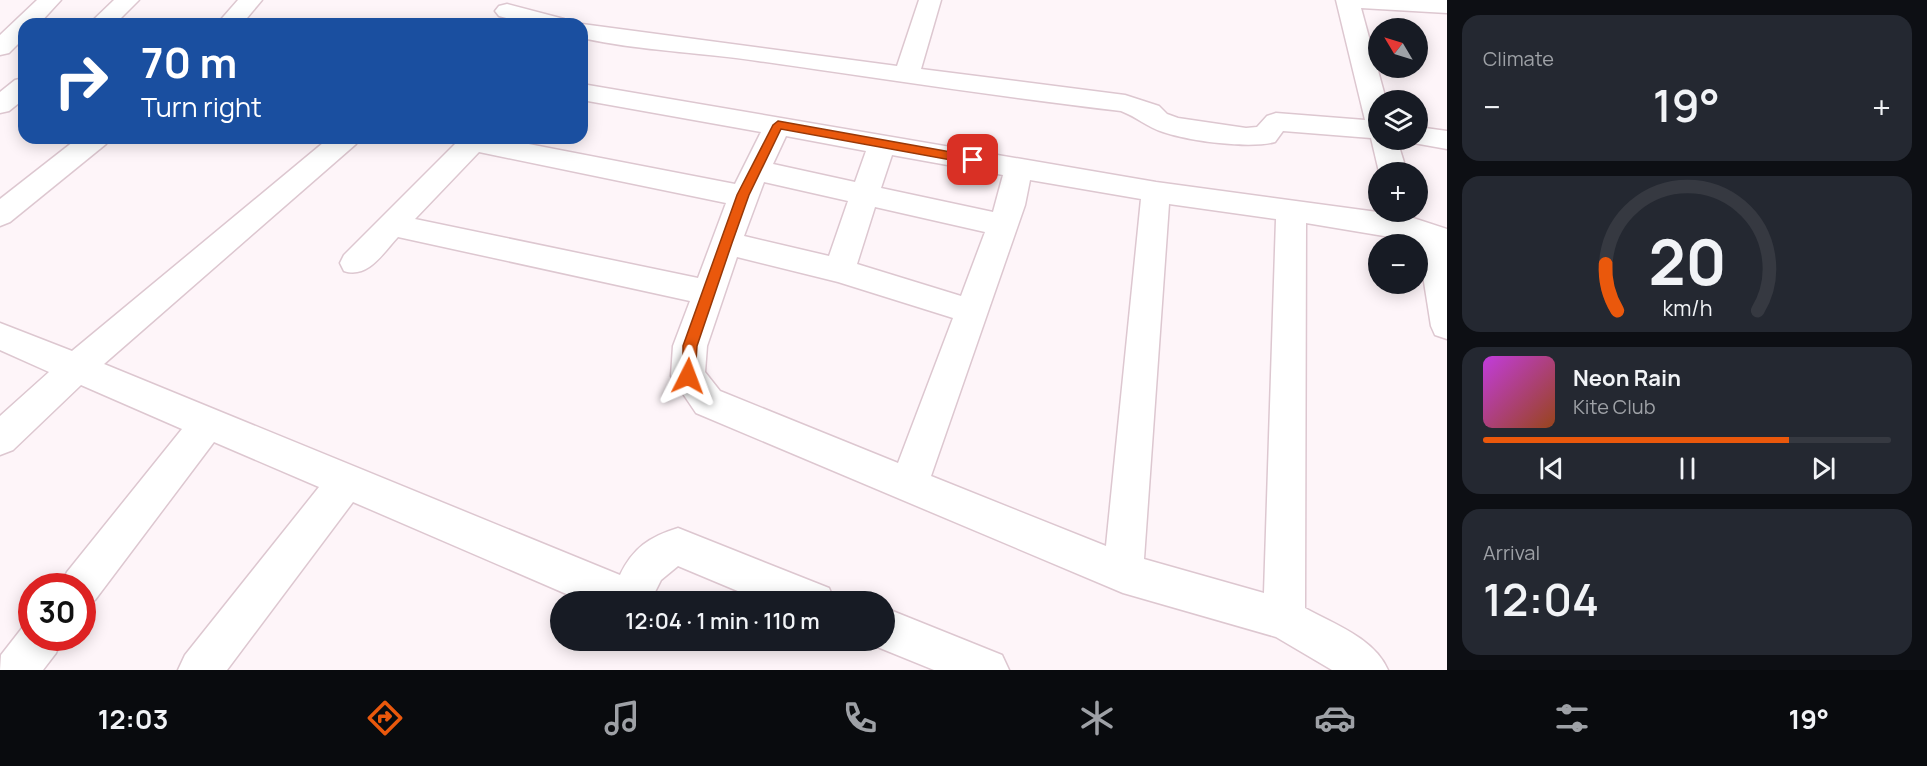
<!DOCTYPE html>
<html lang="en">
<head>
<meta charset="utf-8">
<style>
	:root { --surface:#171b24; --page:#242831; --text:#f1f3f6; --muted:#9ea1a6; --line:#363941; --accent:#ea580c }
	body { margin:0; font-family:Manrope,sans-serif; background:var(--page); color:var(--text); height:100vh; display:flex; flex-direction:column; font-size:22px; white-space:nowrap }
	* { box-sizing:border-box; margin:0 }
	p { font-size:20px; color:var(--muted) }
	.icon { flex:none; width:33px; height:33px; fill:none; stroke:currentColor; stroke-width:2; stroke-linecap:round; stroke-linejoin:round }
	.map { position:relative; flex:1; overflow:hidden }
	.side { display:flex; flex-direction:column; gap:15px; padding:15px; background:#0d0f14; width:480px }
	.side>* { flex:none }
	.banner { position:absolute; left:18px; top:18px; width:570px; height:126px; border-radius:18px; box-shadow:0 3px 15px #0003; background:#1a4fa0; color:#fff; overflow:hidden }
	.needle { width:39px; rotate:308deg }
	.fabs { position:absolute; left:1368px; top:18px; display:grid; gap:12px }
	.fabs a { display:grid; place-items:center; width:60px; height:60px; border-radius:50%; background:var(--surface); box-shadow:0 3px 15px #0003; font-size:30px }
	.speed { position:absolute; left:18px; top:573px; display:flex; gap:12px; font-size:30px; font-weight:700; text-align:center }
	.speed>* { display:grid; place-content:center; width:78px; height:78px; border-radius:50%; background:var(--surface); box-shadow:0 3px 15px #0003; line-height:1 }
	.speed .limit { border:9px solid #d22; background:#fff; color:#111 }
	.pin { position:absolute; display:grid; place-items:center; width:51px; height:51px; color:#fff; margin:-26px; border-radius:12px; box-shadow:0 3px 9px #0006 }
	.me { position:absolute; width:66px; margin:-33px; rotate:3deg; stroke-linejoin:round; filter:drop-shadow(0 0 4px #0008) }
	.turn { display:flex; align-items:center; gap:21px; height:126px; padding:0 24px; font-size:27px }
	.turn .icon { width:78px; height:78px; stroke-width:2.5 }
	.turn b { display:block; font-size:42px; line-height:51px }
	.big { font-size:45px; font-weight:600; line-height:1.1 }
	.side .card { flex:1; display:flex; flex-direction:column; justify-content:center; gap:9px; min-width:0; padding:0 21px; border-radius:18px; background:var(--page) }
	.side .dial { align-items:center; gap:0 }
	.dial svg { height:156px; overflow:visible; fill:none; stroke:var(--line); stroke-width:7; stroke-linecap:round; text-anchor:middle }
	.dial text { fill:var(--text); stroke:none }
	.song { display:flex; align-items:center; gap:18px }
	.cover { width:72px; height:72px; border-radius:9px; background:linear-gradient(135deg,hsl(290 70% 55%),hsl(20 70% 35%)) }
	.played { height:6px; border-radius:3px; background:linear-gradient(90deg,var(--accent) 75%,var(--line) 75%) }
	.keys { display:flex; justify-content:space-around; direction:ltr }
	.heat { display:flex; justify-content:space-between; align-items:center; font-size:33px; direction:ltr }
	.trip { position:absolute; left:550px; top:591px; width:345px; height:60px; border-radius:30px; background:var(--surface); box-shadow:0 3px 15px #0003; font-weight:600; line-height:60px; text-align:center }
	.tab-bar { display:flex; height:96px; justify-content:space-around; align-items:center; background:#090b0e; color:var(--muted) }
	.tab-bar .icon { width:42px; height:42px }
	.tab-bar .active { color:var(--accent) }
	.tab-bar b { font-size:27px; color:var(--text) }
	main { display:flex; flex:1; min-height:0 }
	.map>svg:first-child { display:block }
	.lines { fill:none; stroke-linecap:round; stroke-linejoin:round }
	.minor-casing { stroke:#ddc7d0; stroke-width:3 }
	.minor { fill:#fff; fill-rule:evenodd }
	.route { fill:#ea580c; stroke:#983908; stroke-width:1.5 }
</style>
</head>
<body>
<main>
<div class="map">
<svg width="1447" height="670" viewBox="0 0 1447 670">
	<rect width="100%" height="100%" fill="#fef5f9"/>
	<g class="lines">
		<defs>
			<g id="minor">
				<path d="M 37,0 L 61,0 L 39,24 L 24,24 L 24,38 L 9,53 L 0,55 L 0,35 Z"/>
				<path d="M 114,0 L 139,0 L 115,24 L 89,24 Z"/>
				<path d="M 238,0 L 262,0 L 242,24 L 217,24 Z"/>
				<path d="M 919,0 L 941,0 L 921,69 L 1125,95 L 1159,106 L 1167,114 L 1178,118 L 1246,128 L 1257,127 L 1267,116 L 1276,113 L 1365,120 L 1336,0 L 1447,0 L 1447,13 L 1361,8 L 1386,100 L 1378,100 L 1378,140 L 1397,140 L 1407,172 L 1379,172 L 1371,138 L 1283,131 L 1275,142 C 1249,149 1189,141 1163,132 C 1147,127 1137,117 1121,111 C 999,97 879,78 758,61 C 699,52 640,51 582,38 L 582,24 L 897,66 Z"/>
				<path d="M 507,4 L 564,19 L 568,24 L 529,24 L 499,16 L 495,11 L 499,6 Z"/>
				<path d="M 24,78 L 24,99 L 9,111 L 0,113 L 0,92 L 15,80 Z"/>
				<path d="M 582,84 L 1156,182 L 1407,216 L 1447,229 L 1447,339 L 1435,335 L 1431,326 L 1418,244 L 1414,241 L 1306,223 L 1305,608 C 1334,624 1374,638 1388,670 L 1332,670 L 1276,637 L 1123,593 L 696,413 L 671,376 L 673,346 L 690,301 L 398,237 C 383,253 368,279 344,271 L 340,263 L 344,255 L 461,138 L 498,138 L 735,184 L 761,132 L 582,100 ZM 786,136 L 866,151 L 855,182 L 773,164 ZM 479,152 L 726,203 L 698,278 L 415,219 ZM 892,155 L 1003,175 L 993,212 L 881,188 ZM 1030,180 L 1141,199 L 1106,546 L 931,476 L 1025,205 ZM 764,182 L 848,201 L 829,256 L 744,236 ZM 1169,204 L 1276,219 L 1264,593 L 1144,559 ZM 875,207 L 985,232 L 961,296 L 857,264 ZM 737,257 L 838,282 L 953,318 L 898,463 L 720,391 L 705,372 L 707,346 Z"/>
				<path d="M 1418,127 L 1447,131 L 1447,149 L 1408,142 L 1407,140 L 1418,140 Z"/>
				<path d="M 78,138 L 110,138 L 106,144 L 10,222 L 0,226 L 0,199 Z"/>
				<path d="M 329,138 L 360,138 L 356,144 L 104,364 L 620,575 C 633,548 649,537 678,528 L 829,588 L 835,602 L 764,602 L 678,566 L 661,580 L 650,602 L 585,602 L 353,502 L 227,670 L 178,670 L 185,655 L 319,487 L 214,442 L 95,600 L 82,606 L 82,586 L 61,586 L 67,572 L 182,429 L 81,385 L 13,450 L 0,455 L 0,416 L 49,372 L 0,350 L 0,323 L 72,351 Z"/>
				<path d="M 885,608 L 1002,655 L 1009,670 L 934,670 L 870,644 L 869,640 L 885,640 Z"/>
				<path d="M 32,621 L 32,638 L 62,638 L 56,653 L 43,670 L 0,670 L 1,655 L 26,623 Z"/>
			</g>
		</defs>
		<use href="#minor" class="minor-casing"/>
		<use href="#minor" class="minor"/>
	</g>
	<path class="route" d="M 778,121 L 973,156 L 979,160 L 973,164 L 781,129 L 749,195 L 732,243 L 697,346 L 695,376 L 693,380 L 683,380 L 683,346 L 737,195 L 773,125 Z"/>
</svg>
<div class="fabs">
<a><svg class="needle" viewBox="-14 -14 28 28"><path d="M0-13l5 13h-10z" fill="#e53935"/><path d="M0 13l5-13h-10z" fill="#9ea1a6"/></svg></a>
<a><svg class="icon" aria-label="layers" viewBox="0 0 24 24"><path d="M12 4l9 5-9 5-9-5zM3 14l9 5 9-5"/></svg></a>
<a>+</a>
<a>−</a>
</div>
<div class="speed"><div class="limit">30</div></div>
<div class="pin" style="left:973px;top:160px;background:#d93025"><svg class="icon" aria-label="arrive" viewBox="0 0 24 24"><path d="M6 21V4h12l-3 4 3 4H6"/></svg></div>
<svg class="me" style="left:688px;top:376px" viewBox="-20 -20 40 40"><path d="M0-17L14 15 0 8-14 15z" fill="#ea580c" stroke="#fff" stroke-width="4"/></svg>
<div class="trip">12:04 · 1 min · 110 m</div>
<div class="banner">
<div class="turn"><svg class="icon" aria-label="right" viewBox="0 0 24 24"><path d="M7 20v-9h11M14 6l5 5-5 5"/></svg><div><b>70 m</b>Turn right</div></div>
</div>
</div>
<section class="side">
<div class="card"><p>Climate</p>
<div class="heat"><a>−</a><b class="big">19°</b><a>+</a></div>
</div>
<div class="card dial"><svg viewBox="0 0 100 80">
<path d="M14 69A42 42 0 1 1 86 69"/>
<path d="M14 69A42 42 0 0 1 8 45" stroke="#ea580c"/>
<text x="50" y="56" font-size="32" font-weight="700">20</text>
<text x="50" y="72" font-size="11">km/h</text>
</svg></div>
<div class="card">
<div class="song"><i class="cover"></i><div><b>Neon Rain</b><p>Kite Club</p></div></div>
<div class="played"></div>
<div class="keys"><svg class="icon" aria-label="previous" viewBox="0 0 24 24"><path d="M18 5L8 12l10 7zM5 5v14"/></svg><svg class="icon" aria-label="pause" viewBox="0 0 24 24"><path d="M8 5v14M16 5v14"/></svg><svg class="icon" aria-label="next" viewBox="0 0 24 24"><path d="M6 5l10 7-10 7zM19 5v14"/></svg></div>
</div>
<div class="card"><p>Arrival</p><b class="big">12:04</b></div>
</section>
</main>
<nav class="tab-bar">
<b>12:03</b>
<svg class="icon active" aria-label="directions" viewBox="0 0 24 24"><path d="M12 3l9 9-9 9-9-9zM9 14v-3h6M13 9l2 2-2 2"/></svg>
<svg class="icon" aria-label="music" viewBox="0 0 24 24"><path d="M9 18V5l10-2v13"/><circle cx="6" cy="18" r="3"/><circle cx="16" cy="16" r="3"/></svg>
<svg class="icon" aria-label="phone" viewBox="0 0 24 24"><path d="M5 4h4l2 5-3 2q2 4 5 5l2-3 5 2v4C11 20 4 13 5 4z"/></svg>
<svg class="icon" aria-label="climate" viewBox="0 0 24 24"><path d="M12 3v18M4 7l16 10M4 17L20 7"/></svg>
<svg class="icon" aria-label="car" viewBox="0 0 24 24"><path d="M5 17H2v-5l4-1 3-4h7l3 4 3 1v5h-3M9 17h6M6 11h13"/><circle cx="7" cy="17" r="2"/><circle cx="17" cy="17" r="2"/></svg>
<svg class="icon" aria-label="filters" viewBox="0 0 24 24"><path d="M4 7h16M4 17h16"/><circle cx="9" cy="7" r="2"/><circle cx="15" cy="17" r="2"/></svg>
<b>19°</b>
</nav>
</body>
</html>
